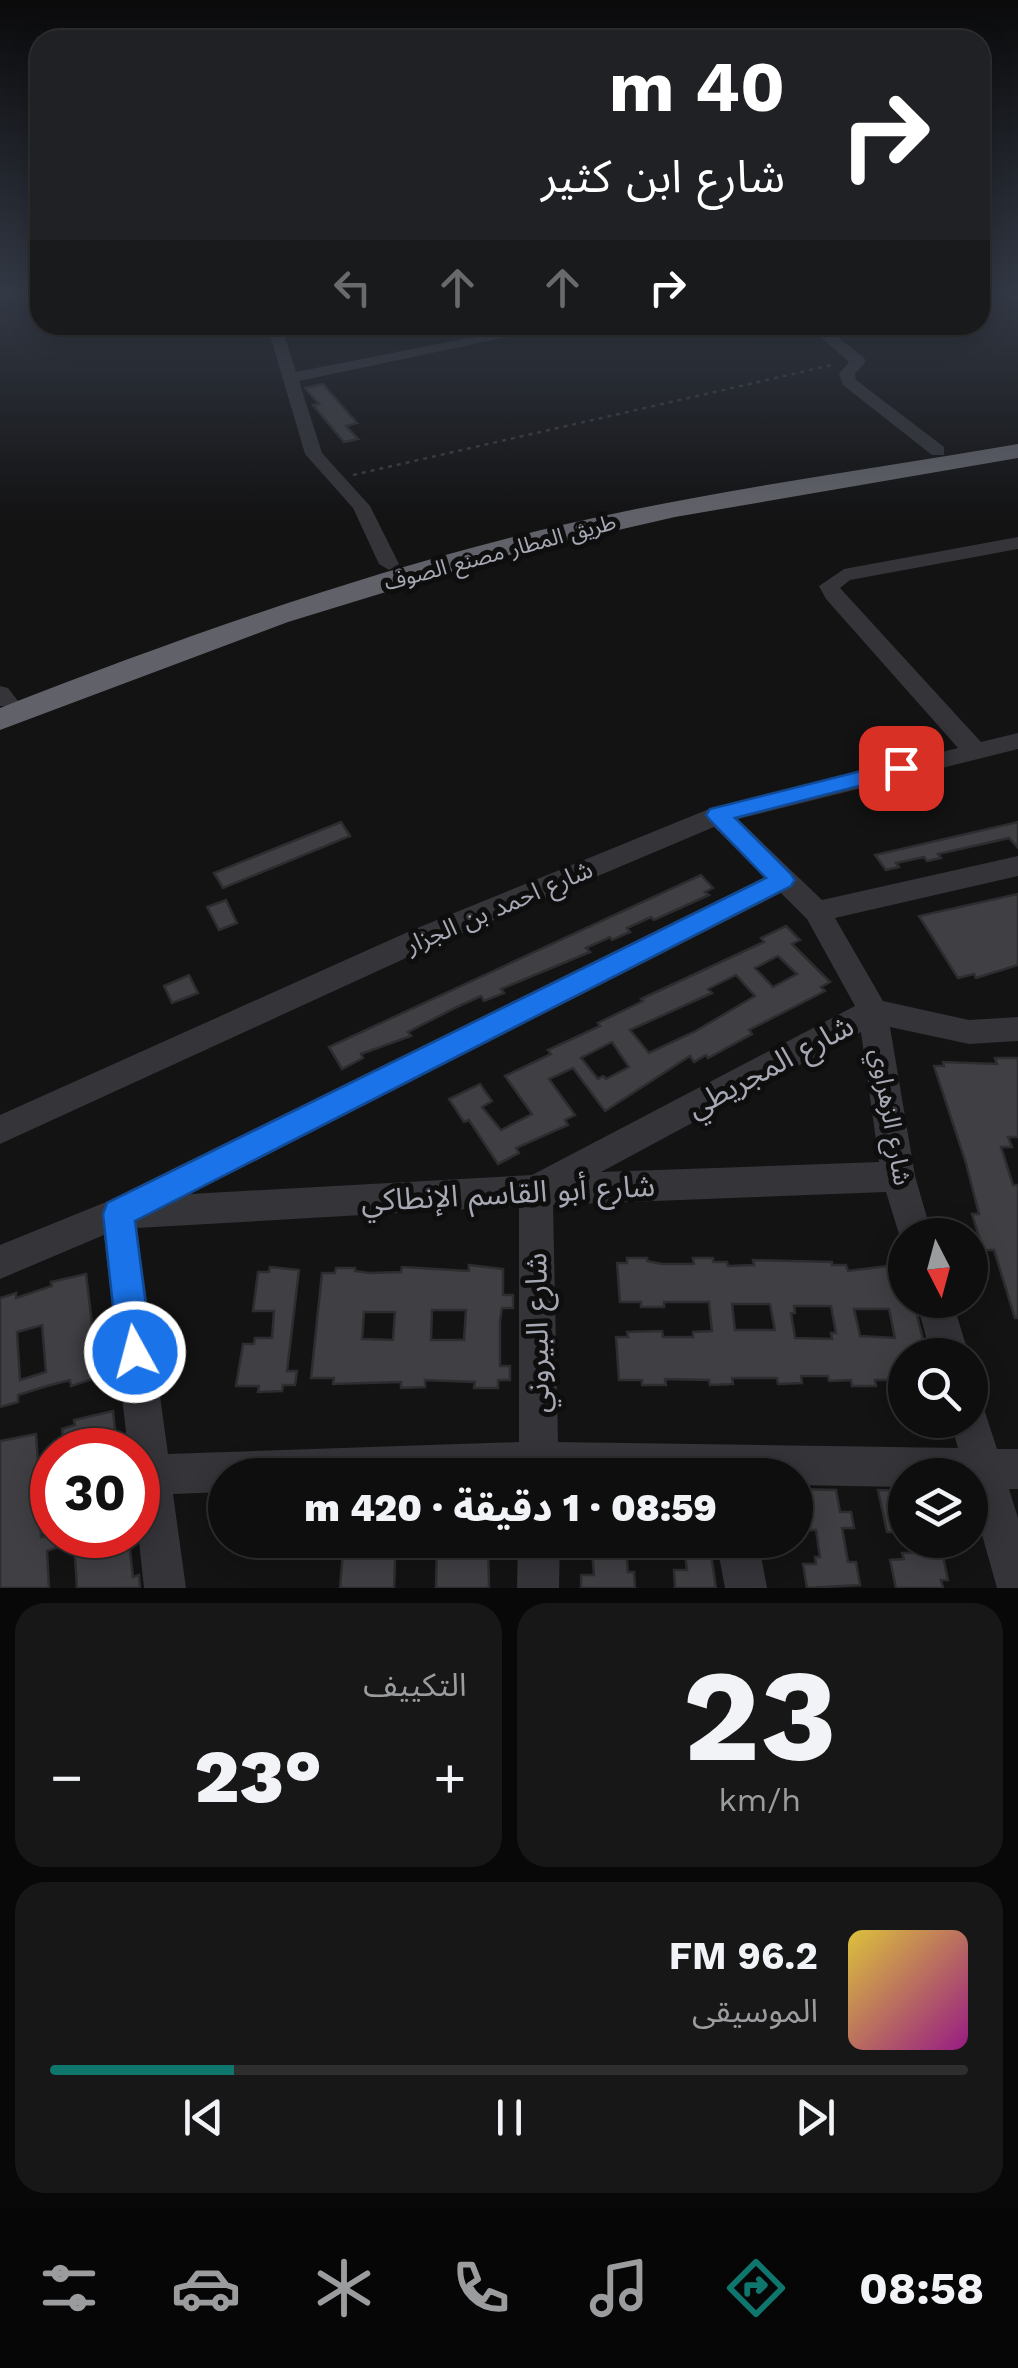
<!DOCTYPE html>
<html lang="ar">
<head>
<meta charset="utf-8">
<style>
	:root { --surface:#0e0e0f; --page:#171718; --text:#f1f3f6; --muted:#9b9c9e; --line:#2e2e2f; --accent:#0f766e }
	body { margin:0; font-family:"Work Sans","Noto Sans Arabic",sans-serif; background:var(--page); color:var(--text); direction:rtl; height:100vh; display:flex; flex-direction:column; font-size:38px; white-space:nowrap }
	* { box-sizing:border-box; margin:0 }
	p { font-size:32px; color:var(--muted) }
	.icon { flex:none; width:55px; height:55px; fill:none; stroke:currentColor; stroke-width:2; stroke-linecap:round; stroke-linejoin:round }
	.map { position:relative; height:1588px; overflow:hidden; direction:ltr }
	.panel { display:flex; flex-direction:column; gap:15px; padding:15px; background:#080808; flex:1 }
	.panel>* { flex:none }
	.hud { position:absolute; left:30px; top:30px; width:960px; height:305px; border-radius:30px; box-shadow:0 5px 25px #0003,0 0 0 2px var(--line); direction:rtl; background:#202124; color:#fff; overflow:hidden }
	.needle { width:65px; rotate:174deg }
	.controls { position:absolute; left:888px; top:1218px; display:grid; gap:20px }
	.controls a { display:grid; place-items:center; width:100px; height:100px; border-radius:50%; background:var(--surface); box-shadow:0 5px 25px #0003,0 0 0 2px var(--line); font-size:50px }
	.speed { position:absolute; left:30px; top:1428px; display:flex; gap:20px; font-size:50px; font-weight:700; text-align:center }
	.speed>* { display:grid; place-content:center; width:130px; height:130px; border-radius:50%; background:var(--surface); box-shadow:0 5px 25px #0003,0 0 0 2px var(--line); line-height:1 }
	.speed .limit { border:15px solid #d22; background:#fff; color:#111 }
	.pin { position:absolute; display:grid; place-items:center; width:85px; height:85px; color:#fff; margin:-42px; border-radius:20px; box-shadow:0 5px 15px #0006 }
	.me { position:absolute; width:110px; margin:-55px; rotate:353deg; stroke-linejoin:round; filter:drop-shadow(0 0 8px #0008) }
	.turn { display:flex; align-items:center; gap:35px; height:210px; padding:0 40px; font-size:45px }
	.turn .icon { width:130px; height:130px; stroke-width:2.5 }
	.turn b { display:block; font-size:70px; line-height:85px }
	.lanes { display:flex; align-items:center; height:95px; padding:0 40px; background:#0003; justify-content:center; gap:50px; direction:ltr }
	.lanes .off { opacity:.35 }
	.big { font-size:75px; font-weight:800; line-height:1.1 }
	.panel .widget { flex:1; display:flex; flex-direction:column; justify-content:center; gap:15px; min-width:0; padding:0 35px; border-radius:30px; background:var(--page) }
	.panel .dial { align-items:center; gap:0 }
	.dial b { font-size:130px; line-height:1 }
	.song { display:flex; align-items:center; gap:30px }
	.cover { width:120px; height:120px; border-radius:15px; background:linear-gradient(135deg,hsl(50 70% 55%),hsl(310 70% 35%)) }
	.played { height:10px; border-radius:5px; background:linear-gradient(90deg,var(--accent) 20%,var(--line) 20%) }
	.keys { display:flex; justify-content:space-around; direction:ltr }
	.heat { display:flex; justify-content:space-between; align-items:center; font-size:55px; direction:ltr }
	.panel .tiles { flex:1; display:grid; gap:15px; grid-template-columns:1fr 1fr }
	.widget:last-child { grid-column:span 2 }
	.trip { position:absolute; left:208px; top:1458px; width:605px; height:100px; border-radius:50px; background:var(--surface); box-shadow:0 5px 25px #0003,0 0 0 2px var(--line); font-weight:800; line-height:100px; text-align:center; direction:rtl }
	.tab-bar { display:flex; height:160px; justify-content:space-around; align-items:center; background:#060606; color:var(--muted) }
	.tab-bar .icon { width:70px; height:70px }
	.tab-bar .on { color:var(--accent) }
	.tab-bar b { font-size:45px; color:var(--text) }
	.map>svg:first-child { display:block }
	.building { fill:#404044; stroke:#2d2d30; stroke-width:2.5; fill-rule:evenodd }
	.lines { fill:none; stroke-linecap:round; stroke-linejoin:round }
	.path { stroke:#3a3b40; stroke-width:2.5; stroke-dasharray:4 5; stroke-linecap:butt }
	.minor { fill:#343439; fill-rule:evenodd }
	.highway { fill:#616269; fill-rule:evenodd }
	.route { fill:#1a73e8; stroke:#114b97; stroke-width:2.5 }
	.labels { text-anchor:middle; dominant-baseline:central; stroke-width:10; stroke-linejoin:round; paint-order:stroke }
	.far-street-label { font-size:22px; fill:#a6a8b3; stroke:#0e0e0f }
	.street-label { font-size:25px; fill:#a6a8b3; stroke:#0e0e0f }
	.near-street-label { font-size:30px; fill:#a6a8b3; stroke:#0e0e0f }
</style>
</head>
<body>
<div class="map">
<svg width="1018" height="1588" viewBox="0 0 1018 1588">
	<rect width="100%" height="100%" fill="#131314"/>
	<g class="building">
		<path d="M 323,384 L 357,423 L 346,426 L 358,439 L 344,442 L 313,405 L 319,404 L 305,388 Z"/>
		<path d="M 341,822 L 350,836 L 223,888 L 214,873 Z"/>
		<path d="M 1018,822 L 1018,848 L 1009,838 L 938,854 L 941,858 L 927,861 L 924,857 L 896,863 L 899,867 L 886,870 L 875,855 Z"/>
		<path d="M 701,875 L 713,888 L 705,892 L 709,895 L 654,920 L 651,917 L 627,928 L 630,932 L 612,940 L 610,937 L 586,948 L 590,952 L 501,989 L 504,993 L 484,1001 L 481,996 L 457,1007 L 408,1032 L 411,1036 L 361,1054 L 363,1058 L 342,1069 L 329,1047 Z"/>
		<path d="M 1018,894 L 1018,965 L 976,978 L 974,974 L 958,978 L 919,916 Z"/>
		<path d="M 226,900 L 237,923 L 219,930 L 207,907 Z"/>
		<path d="M 786,926 L 800,940 L 792,944 L 830,982 L 821,987 L 825,991 L 749,1030 L 752,1034 L 708,1058 L 706,1055 L 694,1062 L 690,1056 L 605,1111 L 573,1068 L 549,1079 L 575,1115 L 565,1120 L 568,1125 L 516,1148 L 519,1153 L 498,1164 L 469,1120 L 464,1122 L 449,1099 L 480,1084 L 492,1101 L 482,1107 L 501,1130 L 532,1114 L 505,1076 L 551,1054 L 548,1050 L 600,1026 L 598,1023 L 643,1001 L 641,999 L 764,942 L 761,938 ZM 778,956 L 797,974 L 773,987 L 755,968 ZM 736,975 L 755,996 L 694,1032 L 649,1053 L 630,1030 L 712,993 L 708,989 ZM 612,1042 L 629,1067 L 606,1079 L 603,1076 L 598,1079 L 581,1058 Z"/>
		<path d="M 189,975 L 198,993 L 172,1003 L 164,986 Z"/>
		<path d="M 995,1058 L 1018,1058 L 1018,1137 L 1008,1137 L 1012,1147 L 1001,1147 L 1013,1185 L 1018,1185 L 1018,1318 L 1015,1318 L 994,1250 L 983,1250 L 972,1214 L 979,1214 L 966,1163 L 934,1066 L 944,1066 L 943,1062 L 997,1064 Z"/>
		<path d="M 627,1258 L 647,1258 L 647,1261 L 662,1264 L 694,1264 L 693,1258 L 713,1258 L 713,1262 L 727,1262 L 728,1266 L 754,1265 L 753,1260 L 832,1262 L 832,1265 L 846,1265 L 848,1271 L 896,1265 L 905,1268 L 905,1300 L 913,1300 L 927,1355 L 905,1355 L 905,1380 L 875,1380 L 876,1386 L 852,1386 L 851,1380 L 829,1381 L 828,1376 L 801,1376 L 802,1383 L 778,1384 L 777,1378 L 732,1378 L 733,1384 L 710,1385 L 709,1380 L 665,1379 L 666,1385 L 642,1385 L 642,1380 L 619,1380 L 616,1337 L 628,1337 L 627,1332 L 662,1331 L 663,1337 L 693,1337 L 693,1332 L 712,1331 L 709,1302 L 664,1302 L 664,1307 L 641,1307 L 641,1302 L 620,1302 L 617,1263 L 627,1263 ZM 732,1304 L 770,1304 L 775,1330 L 735,1330 ZM 794,1306 L 831,1306 L 836,1333 L 831,1333 L 832,1339 L 795,1338 L 791,1313 L 795,1313 ZM 854,1309 L 889,1309 L 895,1338 L 860,1336 Z"/>
		<path d="M 469,1265 L 503,1269 L 503,1295 L 513,1295 L 513,1308 L 502,1308 L 500,1320 L 500,1366 L 510,1366 L 510,1380 L 498,1380 L 498,1388 L 474,1388 L 475,1382 L 425,1380 L 425,1387 L 401,1388 L 401,1382 L 333,1384 L 334,1378 L 311,1378 L 322,1273 L 335,1273 L 336,1268 L 355,1268 L 355,1271 L 369,1273 L 401,1272 L 402,1267 L 469,1271 ZM 432,1310 L 466,1310 L 464,1340 L 431,1340 ZM 364,1312 L 395,1312 L 393,1340 L 362,1339 Z"/>
		<path d="M 270,1267 L 299,1270 L 287,1371 L 297,1371 L 295,1385 L 283,1385 L 282,1391 L 258,1392 L 259,1386 L 236,1386 L 243,1344 L 254,1344 L 255,1338 L 272,1338 L 274,1311 L 253,1311 L 258,1272 L 269,1272 Z"/>
		<path d="M 86,1274 L 96,1358 L 106,1354 L 107,1367 L 95,1371 L 96,1378 L 71,1386 L 70,1380 L 47,1386 L 18,1395 L 18,1402 L 0,1407 L 0,1298 L 16,1293 L 16,1298 L 52,1286 L 51,1282 ZM 42,1325 L 46,1372 L 20,1380 L 17,1332 Z"/>
		<path d="M 113,1411 L 117,1450 L 64,1450 L 62,1429 L 75,1425 L 74,1420 Z"/>
		<path d="M 36,1434 L 38,1464 L 49,1460 L 50,1475 L 38,1479 L 41,1537 L 125,1535 L 126,1544 L 129,1543 L 133,1577 L 139,1575 L 140,1588 L 77,1588 L 74,1541 L 47,1551 L 49,1588 L 0,1588 L 0,1441 Z"/>
		<path d="M 795,1489 L 836,1490 L 840,1512 L 851,1512 L 854,1528 L 842,1528 L 848,1562 L 856,1562 L 860,1585 L 807,1588 L 803,1564 L 816,1564 L 815,1557 L 820,1557 L 816,1530 L 795,1530 Z"/>
		<path d="M 878,1490 L 905,1491 L 905,1532 L 887,1532 Z"/>
		<path d="M 344,1540 L 396,1540 L 394,1588 L 340,1588 Z"/>
		<path d="M 437,1540 L 488,1540 L 489,1588 L 436,1588 Z"/>
		<path d="M 591,1540 L 625,1540 L 628,1572 L 634,1572 L 635,1588 L 581,1588 L 581,1575 L 594,1575 Z"/>
		<path d="M 683,1540 L 709,1540 L 716,1588 L 675,1588 L 674,1570 L 687,1570 Z"/>
		<path d="M 942,1552 L 948,1580 L 941,1580 L 943,1588 L 896,1588 L 890,1560 L 904,1559 L 902,1553 Z"/>
	</g>
	<g class="lines">
		<path class="path" d="M 353,475 L 832,365"/>
		<g class="minor">
			<path d="M 267,325 L 281,325 L 296,372 L 534,325 L 564,325 L 299,381 L 322,453 L 370,506 L 399,564 L 389,570 L 379,564 L 353,508 L 305,454 Z"/>
			<path d="M 807,325 L 823,325 L 864,358 L 866,361 L 855,374 L 856,380 L 944,447 L 944,455 L 932,455 L 843,385 L 839,374 L 849,362 Z"/>
			<path d="M 1018,537 L 1018,549 L 850,580 L 840,588 L 981,742 L 1018,733 L 1018,749 L 738,819 L 822,900 L 1018,856 L 1018,876 L 835,918 L 883,1001 L 969,1020 L 1018,1017 L 1018,1041 L 969,1044 L 890,1027 L 915,1176 L 932,1235 L 905,1235 L 903,1247 L 886,1192 L 553,1205 L 558,1442 L 958,1448 L 950,1420 L 970,1420 L 970,1401 L 983,1406 L 997,1449 L 1018,1449 L 1018,1489 L 1009,1489 L 1018,1518 L 1018,1588 L 997,1588 L 970,1492 L 970,1475 L 905,1475 L 905,1487 L 795,1485 L 795,1475 L 225,1475 L 225,1492 L 173,1494 L 186,1588 L 144,1588 L 138,1532 L 138,1450 L 128,1450 L 104,1235 L 0,1279 L 0,1245 L 106,1202 L 765,877 L 714,827 L 430,947 L 0,1144 L 0,1115 L 410,931 L 709,809 L 958,748 L 826,599 L 819,586 L 844,569 ZM 781,893 L 807,919 L 855,1006 L 532,1175 L 190,1194 ZM 861,1032 L 879,1162 L 601,1172 ZM 519,1206 L 519,1442 L 168,1454 L 137,1228 Z"/>
			<path d="M 0,686 L 8,688 L 18,701 L 15,706 L 0,706 Z"/>
			<path d="M 916,1300 L 952,1300 L 969,1355 L 931,1355 Z"/>
			<path d="M 518,1540 L 560,1540 L 559,1588 L 517,1588 Z"/>
			<path d="M 716,1540 L 758,1540 L 767,1588 L 725,1588 Z"/>
		</g>
		<path class="highway" d="M 1018,444 L 1018,458 L 675,517 L 500,557 L 288,622 L 0,730 L 0,708 C 184,636 370,570 562,525 C 713,490 866,470 1018,444 Z"/>
	</g>
	<linearGradient id="sky" x2="0" y2="1"><stop stop-color="#0a0a0b"/><stop offset="0.57" stop-color="#333945"/><stop offset="1" stop-color="#333945" stop-opacity="0"/></linearGradient>
	<rect width="1018" height="516" fill="url(#sky)"/>
	<path class="route" d="M 901,761 L 909,763 L 912,768 L 909,773 L 735,818 L 791,874 L 795,880 L 791,886 L 135,1221 L 152,1352 L 147,1364 L 135,1369 L 123,1364 L 118,1352 L 103,1214 L 107,1203 L 766,878 L 710,820 L 706,815 L 710,809 Z"/>
	<g class="labels">
		<g class="far-street-label">
			<text transform="translate(500 552) rotate(-15)">طريق المطار مصنع الصوف</text>
		</g>
		<g class="street-label">
			<text transform="translate(499 907) rotate(-23)">شارع احمد بن الجزار</text>
			<text transform="translate(891 1117) rotate(80)">شارع الزهراوي</text>
		</g>
		<g class="near-street-label">
			<text transform="translate(770 1066) rotate(-28)">شارع المجريطي</text>
			<text transform="translate(508 1193) rotate(-3)">شارع أبو القاسم الإنطاكي</text>
			<text transform="translate(537 1333) rotate(-91)">شارع البيروني</text>
		</g>
	</g>
</svg>
<div class="controls">
<a><svg class="needle" viewBox="-14 -14 28 28"><path d="M0-13l5 13h-10z" fill="#e53935"/><path d="M0 13l5-13h-10z" fill="#9b9c9e"/></svg></a>
<a><svg class="icon" aria-label="search" viewBox="0 0 24 24"><circle cx="10" cy="10" r="6"/><path d="M15 15l6 6"/></svg></a>
<a><svg class="icon" aria-label="layers" viewBox="0 0 24 24"><path d="M12 4l9 5-9 5-9-5zM3 14l9 5 9-5"/></svg></a>
</div>
<div class="speed"><div class="limit">30</div></div>
<div class="pin" style="left:901px;top:768px;background:#d93025"><svg class="icon" aria-label="arrive" viewBox="0 0 24 24"><path d="M6 21V4h12l-3 4 3 4H6"/></svg></div>
<svg class="me" style="left:135px;top:1352px" viewBox="-20 -20 40 40"><circle r="17" fill="#1a73e8" stroke="#fff" stroke-width="3"/><path d="M0-11L8 9 0 5-8 9z" fill="#fff"/></svg>
<div class="trip">08:59 · 1 دقيقة · 420 m</div>
<div class="hud">
<div class="turn"><svg class="icon" aria-label="right" viewBox="0 0 24 24"><path d="M7 20v-9h11M14 6l5 5-5 5"/></svg><div><b>40 m</b>شارع ابن كثير</div></div>
<div class="lanes"><svg class="icon off" aria-label="left" viewBox="0 0 24 24"><path d="M17 20v-9H6M10 6l-5 5 5 5"/></svg><svg class="icon off" aria-label="ahead" viewBox="0 0 24 24"><path d="M12 20V5M6 11l6-6 6 6"/></svg><svg class="icon off" aria-label="ahead" viewBox="0 0 24 24"><path d="M12 20V5M6 11l6-6 6 6"/></svg><svg class="icon" aria-label="right" viewBox="0 0 24 24"><path d="M7 20v-9h11M14 6l5 5-5 5"/></svg></div>
</div>
</div>
<section class="panel">
<div class="tiles">
<div class="widget dial"><b>23</b><p>km/h</p></div>
<div class="widget"><p>التكييف</p>
<div class="heat"><a>−</a><b class="big">23°</b><a>+</a></div>
</div>
<div class="widget">
<div class="song"><i class="cover"></i><div><b>96.2 FM</b><p>الموسيقى</p></div></div>
<div class="played"></div>
<div class="keys"><svg class="icon" aria-label="previous" viewBox="0 0 24 24"><path d="M18 5L8 12l10 7zM5 5v14"/></svg><svg class="icon" aria-label="pause" viewBox="0 0 24 24"><path d="M8 5v14M16 5v14"/></svg><svg class="icon" aria-label="next" viewBox="0 0 24 24"><path d="M6 5l10 7-10 7zM19 5v14"/></svg></div>
</div>
</div>
</section>
<nav class="tab-bar">
<b>08:58</b>
<svg class="icon on" aria-label="directions" viewBox="0 0 24 24"><path d="M12 3l9 9-9 9-9-9zM9 14v-3h6M13 9l2 2-2 2"/></svg>
<svg class="icon" aria-label="music" viewBox="0 0 24 24"><path d="M9 18V5l10-2v13"/><circle cx="6" cy="18" r="3"/><circle cx="16" cy="16" r="3"/></svg>
<svg class="icon" aria-label="phone" viewBox="0 0 24 24"><path d="M5 4h4l2 5-3 2q2 4 5 5l2-3 5 2v4C11 20 4 13 5 4z"/></svg>
<svg class="icon" aria-label="climate" viewBox="0 0 24 24"><path d="M12 3v18M4 7l16 10M4 17L20 7"/></svg>
<svg class="icon" aria-label="car" viewBox="0 0 24 24"><path d="M5 17H2v-5l4-1 3-4h7l3 4 3 1v5h-3M9 17h6M6 11h13"/><circle cx="7" cy="17" r="2"/><circle cx="17" cy="17" r="2"/></svg>
<svg class="icon" aria-label="filters" viewBox="0 0 24 24"><path d="M4 7h16M4 17h16"/><circle cx="9" cy="7" r="2"/><circle cx="15" cy="17" r="2"/></svg>
</nav>
</body>
</html>
